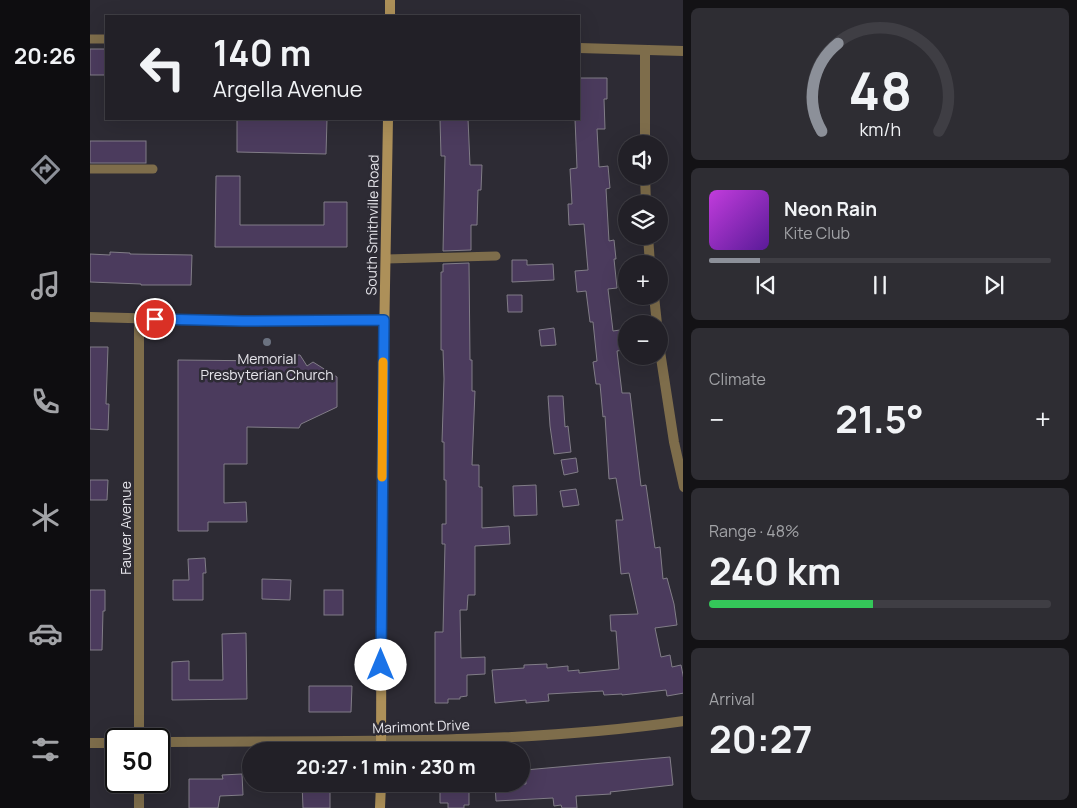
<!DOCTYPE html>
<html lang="en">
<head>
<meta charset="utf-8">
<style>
	:root { --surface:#222027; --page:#2e2d33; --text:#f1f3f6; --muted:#a2a3a7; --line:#3f3e44; --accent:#8c9099 }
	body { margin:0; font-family:Manrope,sans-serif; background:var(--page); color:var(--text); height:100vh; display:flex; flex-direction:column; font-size:19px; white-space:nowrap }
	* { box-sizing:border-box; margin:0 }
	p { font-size:16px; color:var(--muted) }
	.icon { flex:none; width:28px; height:28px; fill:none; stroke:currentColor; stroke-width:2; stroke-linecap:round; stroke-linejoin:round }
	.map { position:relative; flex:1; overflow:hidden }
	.panel { display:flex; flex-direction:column; gap:8px; padding:8px; background:#131215; width:394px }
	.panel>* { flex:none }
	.hud { position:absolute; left:15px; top:15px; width:475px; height:105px; border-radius:0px; box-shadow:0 5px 20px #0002,0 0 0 1px var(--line); background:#222027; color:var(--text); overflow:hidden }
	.fabs { position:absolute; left:528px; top:135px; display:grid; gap:10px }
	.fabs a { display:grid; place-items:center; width:50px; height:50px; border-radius:50%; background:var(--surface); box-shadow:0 5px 20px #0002,0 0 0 1px var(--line); font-size:25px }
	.speed { position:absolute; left:15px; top:728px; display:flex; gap:10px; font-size:25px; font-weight:700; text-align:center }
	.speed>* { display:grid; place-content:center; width:65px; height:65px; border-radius:50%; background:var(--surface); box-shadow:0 5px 20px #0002,0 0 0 1px var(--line); line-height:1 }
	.speed .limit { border:2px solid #111; border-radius:8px; background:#fff; color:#111 }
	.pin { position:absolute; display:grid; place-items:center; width:42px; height:42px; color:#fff; margin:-21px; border:2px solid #fff; border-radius:50%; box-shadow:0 1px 5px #0007 }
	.me { position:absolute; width:55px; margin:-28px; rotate:0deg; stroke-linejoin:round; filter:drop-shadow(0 0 4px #0008) }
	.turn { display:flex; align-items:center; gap:18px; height:105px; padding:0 25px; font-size:22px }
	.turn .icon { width:65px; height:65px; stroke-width:2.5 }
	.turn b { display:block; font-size:35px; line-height:42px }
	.big { font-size:38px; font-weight:700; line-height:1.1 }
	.panel .card { flex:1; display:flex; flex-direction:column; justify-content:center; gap:8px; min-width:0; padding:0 18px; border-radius:8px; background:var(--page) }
	.panel .dial { align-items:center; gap:0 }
	.dial svg { height:130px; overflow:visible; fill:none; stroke:var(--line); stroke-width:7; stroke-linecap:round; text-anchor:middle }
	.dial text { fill:var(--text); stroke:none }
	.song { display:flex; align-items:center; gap:15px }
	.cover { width:60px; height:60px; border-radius:8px; background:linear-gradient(135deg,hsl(290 70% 55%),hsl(270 70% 35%)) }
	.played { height:5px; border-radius:2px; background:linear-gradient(90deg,var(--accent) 15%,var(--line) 15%) }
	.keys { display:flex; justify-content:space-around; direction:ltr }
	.heat { display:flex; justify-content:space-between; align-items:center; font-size:28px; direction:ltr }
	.charge { height:8px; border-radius:4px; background:linear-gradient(90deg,#34c759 48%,var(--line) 0) }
	.trip { position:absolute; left:152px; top:742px; width:288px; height:50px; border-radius:25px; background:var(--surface); box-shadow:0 5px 20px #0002,0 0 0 1px var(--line); font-weight:700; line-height:50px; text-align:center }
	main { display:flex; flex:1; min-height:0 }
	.menu { display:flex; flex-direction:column; width:90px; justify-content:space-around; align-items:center; background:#0e0d10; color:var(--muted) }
	.menu .icon { width:35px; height:35px }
	.menu .selected { color:var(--accent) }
	.menu b { font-size:22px; color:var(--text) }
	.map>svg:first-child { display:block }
	.building { fill:#4b3b5d; stroke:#817d87 }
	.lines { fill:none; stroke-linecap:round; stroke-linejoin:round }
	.lane { stroke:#7e6d4b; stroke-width:9 }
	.street { stroke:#7e6d4b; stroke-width:10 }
	.secondary { stroke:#ad9059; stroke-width:10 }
	.route-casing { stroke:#114b97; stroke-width:12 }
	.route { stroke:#1a73e8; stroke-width:9 }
	.slow { stroke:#f59e0b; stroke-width:9 }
	.worship-dot { fill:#6b7280; stroke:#2d2b34; stroke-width:2 }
	.labels { text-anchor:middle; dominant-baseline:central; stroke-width:5; stroke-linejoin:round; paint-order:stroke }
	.street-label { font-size:14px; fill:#e5e4ea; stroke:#2d2b34 }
	.poi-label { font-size:14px; fill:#e5e4ea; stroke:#2d2b34 }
</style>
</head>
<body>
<main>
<nav class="menu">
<b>20:26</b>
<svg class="icon selected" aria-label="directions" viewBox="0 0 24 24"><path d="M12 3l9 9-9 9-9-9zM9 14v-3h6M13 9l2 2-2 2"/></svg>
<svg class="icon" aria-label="music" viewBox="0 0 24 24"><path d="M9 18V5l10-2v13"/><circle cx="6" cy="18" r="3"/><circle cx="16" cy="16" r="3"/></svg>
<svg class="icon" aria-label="phone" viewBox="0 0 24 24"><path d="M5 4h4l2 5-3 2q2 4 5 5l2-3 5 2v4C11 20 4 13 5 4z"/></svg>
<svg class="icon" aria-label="climate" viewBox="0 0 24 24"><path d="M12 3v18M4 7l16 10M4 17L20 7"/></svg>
<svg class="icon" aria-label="car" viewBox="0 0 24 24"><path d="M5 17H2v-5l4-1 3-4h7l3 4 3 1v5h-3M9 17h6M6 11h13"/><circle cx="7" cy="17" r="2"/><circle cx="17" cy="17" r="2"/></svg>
<svg class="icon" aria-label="filters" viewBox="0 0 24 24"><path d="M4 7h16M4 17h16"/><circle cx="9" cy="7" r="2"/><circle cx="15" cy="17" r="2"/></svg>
</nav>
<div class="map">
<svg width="594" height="808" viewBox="0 0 594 808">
	<rect width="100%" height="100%" fill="#2d2b34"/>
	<g class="building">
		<rect x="0" y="49" width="16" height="26"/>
		<path d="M 489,78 L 517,78 L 517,99 L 514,99 L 515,129 L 507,129 L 509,167 L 518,166 L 520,188 L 516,189 L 519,241 L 524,240 L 526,259 L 524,259 L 527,288 L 518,289 L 523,331 L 530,330 L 533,350 L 527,351 L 532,393 L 540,393 L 551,486 L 556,485 L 565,548 L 570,547 L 573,579 L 577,578 L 584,604 L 587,625 L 565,628 L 571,657 L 580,655 L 582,667 L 591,665 L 594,680 L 594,693 L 577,696 L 576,690 L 532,695 L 532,694 L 514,695 L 513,691 L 458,694 L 459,701 L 436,703 L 436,700 L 405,703 L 402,670 L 434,668 L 434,665 L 457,664 L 457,668 L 478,666 L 478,671 L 489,670 L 489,673 L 529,669 L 526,631 L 521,631 L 520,615 L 548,614 L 539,573 L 531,574 L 526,520 L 533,520 L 526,478 L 519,479 L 515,416 L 513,417 L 510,384 L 506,384 L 503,362 L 507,361 L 503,322 L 500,322 L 496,291 L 487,292 L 485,271 L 498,270 L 494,224 L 479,225 L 478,204 L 482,204 L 480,169 L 487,168 L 485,119 L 489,119 Z"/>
		<path d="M 147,119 L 237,119 L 236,154 L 147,152 Z"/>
		<path d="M 350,119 L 378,119 L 380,165 L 392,165 L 391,190 L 388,190 L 387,225 L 381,225 L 381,250 L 353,251 L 355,156 L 351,156 Z"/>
		<rect x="0" y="141" width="56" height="22"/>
		<path d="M 126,176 L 150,176 L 150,225 L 234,225 L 234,202 L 257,202 L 257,247 L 125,247 Z"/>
		<path d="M 20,252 L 40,253 L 40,254 L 102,255 L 101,285 L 51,285 L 51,284 L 0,282 L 0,254 L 20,255 Z"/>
		<path d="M 422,260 L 437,260 L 437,265 L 463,264 L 464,280 L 422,282 Z"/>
		<path d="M 379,263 L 380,360 L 382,360 L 382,391 L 385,391 L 382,465 L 389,465 L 389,487 L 392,487 L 392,528 L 419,526 L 420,544 L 385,546 L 385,595 L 378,595 L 377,610 L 370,610 L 371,658 L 395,657 L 395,674 L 377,675 L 377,696 L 370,697 L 370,699 L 358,699 L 358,703 L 345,703 L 345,632 L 353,632 L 355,544 L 352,544 L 352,524 L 356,524 L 356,480 L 354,480 L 354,442 L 352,442 L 354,379 L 353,350 L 351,350 L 351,272 L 353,272 L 353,264 Z"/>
		<path d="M 417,295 L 432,295 L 432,312 L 418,312 Z"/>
		<path d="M 464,328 L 466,345 L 451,346 L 449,330 Z"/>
		<path d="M 0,347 L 18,347 L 16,404 L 19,404 L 18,430 L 0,429 Z"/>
		<path d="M 181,355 L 210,355 L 217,366 L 223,362 L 247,377 L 247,407 L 211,424 L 209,428 L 157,427 L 157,464 L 134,464 L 134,503 L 156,502 L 157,522 L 118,522 L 118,531 L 88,531 L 88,360 L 181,361 Z"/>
		<path d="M 458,396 L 473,396 L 475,427 L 478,426 L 481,452 L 464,454 L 460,426 Z"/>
		<path d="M 486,458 L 488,472 L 474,475 L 471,460 Z"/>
		<path d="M 0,480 L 18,480 L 17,500 L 0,500 Z"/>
		<path d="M 446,485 L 447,515 L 424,516 L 423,486 Z"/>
		<path d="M 486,489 L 489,505 L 473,507 L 470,491 Z"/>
		<path d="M 115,558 L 116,573 L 113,573 L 113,600 L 83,600 L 83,580 L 99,580 L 98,559 Z"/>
		<path d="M 172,579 L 201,580 L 200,600 L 172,599 Z"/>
		<path d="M 0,590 L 15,590 L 15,611 L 13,611 L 12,650 L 0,650 Z"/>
		<rect x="234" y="590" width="19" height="25"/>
		<path d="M 156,633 L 157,699 L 82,700 L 82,662 L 99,661 L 99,680 L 133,680 L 132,634 Z"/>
		<path d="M 219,686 L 262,686 L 261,712 L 219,712 Z"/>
		<path d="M 580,757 L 583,785 L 520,792 L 521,794 L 486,796 L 487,808 L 472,808 L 471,805 L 464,806 L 463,798 L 406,801 L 405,784 L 436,784 L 435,770 Z"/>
		<path d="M 152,774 L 153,795 L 130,796 L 128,808 L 99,808 L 99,779 L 133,779 L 132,775 Z"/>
		<path d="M 212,784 L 240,784 L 240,808 L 213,808 Z"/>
		<path d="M 350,784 L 379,784 L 379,805 L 374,805 L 374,808 L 358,808 L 358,803 L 350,803 Z"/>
	</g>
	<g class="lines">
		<g class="lane">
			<path d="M 0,39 L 16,39"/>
			<path d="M 0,169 L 63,169"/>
			<path d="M 296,259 L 406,256"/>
		</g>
		<g class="street">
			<path d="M 489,48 L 594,51"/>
			<path d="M 555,144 L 555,50"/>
			<path d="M 555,176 L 556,204"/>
			<path d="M 558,236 L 560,264"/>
			<path d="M 564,296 L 567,324"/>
			<path d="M 0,317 L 152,321 L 294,320"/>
			<path d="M 569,345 L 584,442 L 594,487"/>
			<path d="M 49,739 L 49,318"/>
			<path d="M 69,742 C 244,740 420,746 594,721"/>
			<path d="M 0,743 L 26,743"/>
			<path d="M 49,808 L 49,781"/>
		</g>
		<g class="secondary">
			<path d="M 300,16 L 300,0"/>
			<path d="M 291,751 L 292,453 L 298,119"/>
			<path d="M 290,808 L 291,784"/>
		</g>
	</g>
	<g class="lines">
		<defs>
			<path id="route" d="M 65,319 L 152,321 L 294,320 L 291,665"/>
		</defs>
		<use href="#route" class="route-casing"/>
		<use href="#route" class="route"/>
		<path class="slow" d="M 292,477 L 293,362"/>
	</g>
	<circle class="worship-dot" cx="177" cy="342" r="5"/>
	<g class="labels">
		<g class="street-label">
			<text transform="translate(282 225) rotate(-89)">South Smithville Road</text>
			<text transform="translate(35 528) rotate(-90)">Fauver Avenue</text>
			<text transform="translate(331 726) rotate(-2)">Marimont Drive</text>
		</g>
		<g class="poi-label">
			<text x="177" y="358">Memorial<tspan x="177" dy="16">Presbyterian Church</tspan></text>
		</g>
	</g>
</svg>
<div class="fabs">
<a><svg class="icon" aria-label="sound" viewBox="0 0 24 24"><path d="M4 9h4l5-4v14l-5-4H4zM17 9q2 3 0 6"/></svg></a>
<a><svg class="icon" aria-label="layers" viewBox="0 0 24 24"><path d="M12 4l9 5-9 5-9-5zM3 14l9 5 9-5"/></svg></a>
<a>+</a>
<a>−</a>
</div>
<div class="speed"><div class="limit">50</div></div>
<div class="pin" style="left:65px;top:319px;background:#d93025"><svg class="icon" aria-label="arrive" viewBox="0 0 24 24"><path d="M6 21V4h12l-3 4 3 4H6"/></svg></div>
<svg class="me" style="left:291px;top:665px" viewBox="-20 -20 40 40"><circle r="19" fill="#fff"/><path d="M0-13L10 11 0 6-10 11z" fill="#1a73e8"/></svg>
<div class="trip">20:27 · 1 min · 230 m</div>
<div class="hud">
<div class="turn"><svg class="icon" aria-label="left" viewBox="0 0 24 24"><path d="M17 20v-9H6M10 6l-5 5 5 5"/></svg><div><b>140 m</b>Argella Avenue</div></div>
</div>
</div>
<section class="panel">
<div class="card dial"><svg viewBox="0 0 100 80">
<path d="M14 69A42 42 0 1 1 86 69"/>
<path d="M14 69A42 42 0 0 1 24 15" stroke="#8c9099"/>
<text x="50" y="56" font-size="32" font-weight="700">48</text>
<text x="50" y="72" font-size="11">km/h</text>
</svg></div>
<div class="card">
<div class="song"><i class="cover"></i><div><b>Neon Rain</b><p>Kite Club</p></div></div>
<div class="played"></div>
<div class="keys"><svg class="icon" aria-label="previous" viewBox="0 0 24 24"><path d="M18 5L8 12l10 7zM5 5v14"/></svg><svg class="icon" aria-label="pause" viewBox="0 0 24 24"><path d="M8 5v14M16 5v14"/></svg><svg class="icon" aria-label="next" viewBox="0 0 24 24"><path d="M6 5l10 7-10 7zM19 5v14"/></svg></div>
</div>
<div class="card"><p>Climate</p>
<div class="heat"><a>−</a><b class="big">21.5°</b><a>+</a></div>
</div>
<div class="card"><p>Range · 48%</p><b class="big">240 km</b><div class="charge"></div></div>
<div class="card"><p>Arrival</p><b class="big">20:27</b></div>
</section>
</main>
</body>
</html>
